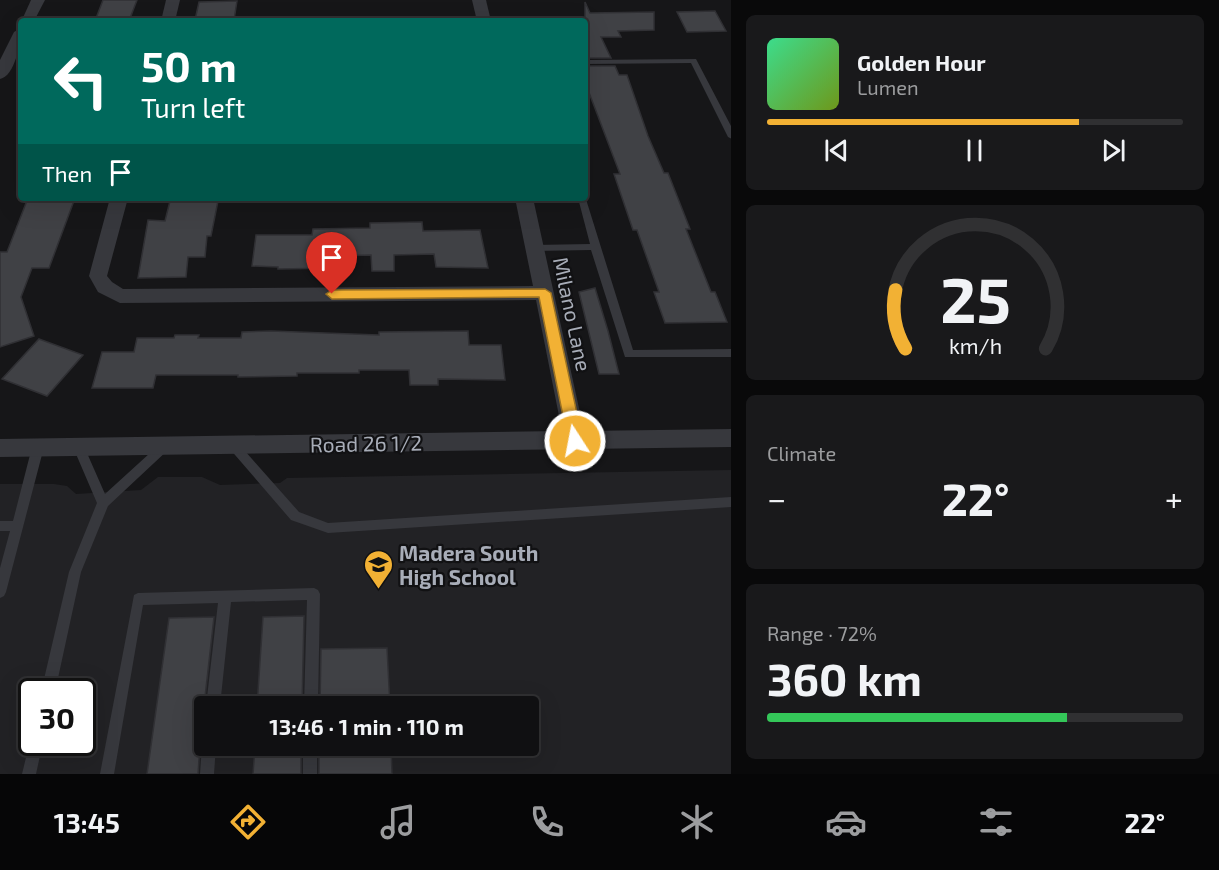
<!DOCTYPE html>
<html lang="en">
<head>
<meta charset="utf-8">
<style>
	:root { --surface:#101012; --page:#19191b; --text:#f1f3f6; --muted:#9c9d9f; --line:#303032; --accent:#f2b134 }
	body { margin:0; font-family:"Exo 2",sans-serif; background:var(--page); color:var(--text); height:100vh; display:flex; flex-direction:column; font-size:22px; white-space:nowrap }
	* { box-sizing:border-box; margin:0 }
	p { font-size:20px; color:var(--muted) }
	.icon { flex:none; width:33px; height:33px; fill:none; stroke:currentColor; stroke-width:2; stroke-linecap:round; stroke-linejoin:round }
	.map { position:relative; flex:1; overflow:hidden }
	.panel { display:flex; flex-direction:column; gap:15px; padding:15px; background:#09090a; width:488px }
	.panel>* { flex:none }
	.top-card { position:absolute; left:18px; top:18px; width:570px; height:183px; border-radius:6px; box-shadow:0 6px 24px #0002,0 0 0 2px var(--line); background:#00695c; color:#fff; overflow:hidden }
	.speed { position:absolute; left:18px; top:678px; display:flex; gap:12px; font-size:30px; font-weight:700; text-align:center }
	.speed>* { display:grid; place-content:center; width:78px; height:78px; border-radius:50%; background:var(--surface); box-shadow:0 6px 24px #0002,0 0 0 2px var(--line); line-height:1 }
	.speed .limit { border:3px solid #111; border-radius:9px; background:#fff; color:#111 }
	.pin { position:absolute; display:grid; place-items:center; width:51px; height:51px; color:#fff; margin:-62px -26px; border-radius:50% 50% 50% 0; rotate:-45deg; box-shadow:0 0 6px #0007 }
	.pin .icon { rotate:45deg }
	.me { position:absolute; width:66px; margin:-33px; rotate:349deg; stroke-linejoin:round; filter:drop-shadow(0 0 4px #0008) }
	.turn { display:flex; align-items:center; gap:21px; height:126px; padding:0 24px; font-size:27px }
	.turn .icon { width:78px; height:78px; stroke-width:2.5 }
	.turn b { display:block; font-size:42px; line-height:51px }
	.then { display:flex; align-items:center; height:57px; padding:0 24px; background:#0003; gap:12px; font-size:22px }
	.big { font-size:45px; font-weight:700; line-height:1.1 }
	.panel .widget { flex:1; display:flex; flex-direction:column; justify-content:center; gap:9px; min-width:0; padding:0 21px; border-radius:9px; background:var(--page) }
	.panel .dial { align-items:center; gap:0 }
	.dial svg { height:156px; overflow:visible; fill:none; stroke:var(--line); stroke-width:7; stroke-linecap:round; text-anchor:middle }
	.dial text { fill:var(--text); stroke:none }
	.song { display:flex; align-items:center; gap:18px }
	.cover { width:72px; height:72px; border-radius:9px; background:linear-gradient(135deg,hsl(150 70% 55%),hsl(80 70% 35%)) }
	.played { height:6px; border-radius:3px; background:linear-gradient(90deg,var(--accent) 75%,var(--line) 75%) }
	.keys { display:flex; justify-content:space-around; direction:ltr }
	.heat { display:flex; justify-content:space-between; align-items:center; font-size:33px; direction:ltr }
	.charge { height:9px; border-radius:4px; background:linear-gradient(90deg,#34c759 72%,var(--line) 0) }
	.trip { position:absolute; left:194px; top:696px; width:345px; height:60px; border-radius:6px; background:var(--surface); box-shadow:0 6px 24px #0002,0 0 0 2px var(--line); font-weight:700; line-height:60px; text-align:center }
	.tabs { display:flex; height:96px; justify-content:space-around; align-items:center; background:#060607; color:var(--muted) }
	.tabs .icon { width:42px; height:42px }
	.tabs .active { color:var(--accent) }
	.tabs b { font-size:27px; color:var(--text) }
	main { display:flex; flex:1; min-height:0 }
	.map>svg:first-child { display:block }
	.built { fill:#222225; fill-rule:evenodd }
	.building { fill:#404145; stroke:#303034; stroke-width:1.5 }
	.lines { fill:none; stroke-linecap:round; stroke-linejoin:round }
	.service { fill:#37383d; fill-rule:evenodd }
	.minor { fill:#37383d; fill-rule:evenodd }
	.route { fill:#f2b134; stroke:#9d7322; stroke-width:1.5 }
	.labels { text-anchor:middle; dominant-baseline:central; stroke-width:4.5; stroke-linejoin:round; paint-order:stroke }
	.street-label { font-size:21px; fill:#a8adb8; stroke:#111113 }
	.poi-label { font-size:21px; font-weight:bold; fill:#a8adb8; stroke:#111113; text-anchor:start }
</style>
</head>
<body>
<main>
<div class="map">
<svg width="732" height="774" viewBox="0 0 732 774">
	<rect width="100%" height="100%" fill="#161618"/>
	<path class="built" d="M 731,470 L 731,774 L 0,774 L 0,484 L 54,484 L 67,486 L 76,494 L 141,490 L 158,477 L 202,477 L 220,485 L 280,483 L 287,478 ZM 32,692 L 82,692 L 82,742 L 32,742 ZM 204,706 L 528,706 L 528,746 L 204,746 Z"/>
	<g class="building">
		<path d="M 103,0 L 137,0 L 129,21 L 95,21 Z"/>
		<path d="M 237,1 L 234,20 L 195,20 L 199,2 Z"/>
		<path d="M 585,2 L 590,13 L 654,12 L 654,30 L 618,31 L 621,37 L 601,37 L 611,58 L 585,58 Z"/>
		<path d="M 715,11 L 726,31 L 687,32 L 677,12 Z"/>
		<path d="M 585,66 L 615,66 L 619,75 L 627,75 L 648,136 L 664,173 L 668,173 L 690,229 L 686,229 L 711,292 L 715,292 L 727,322 L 665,323 L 654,292 L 659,292 L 637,230 L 633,230 L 614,174 L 620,174 L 585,82 Z"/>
		<path d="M 28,198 L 75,198 L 49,268 L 32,268 L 21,297 L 34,336 L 0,347 L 0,252 L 7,252 Z"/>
		<path d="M 170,201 L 218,201 L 211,236 L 207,236 L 205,257 L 188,257 L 186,277 L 138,278 L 148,220 L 165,221 Z"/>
		<path d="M 422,222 L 423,231 L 480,230 L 488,268 L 436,267 L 434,254 L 394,255 L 394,271 L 372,271 L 371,255 L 335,256 L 335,268 L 278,269 L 278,267 L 252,266 L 256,235 L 312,235 L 313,229 L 370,228 L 370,223 Z"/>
		<path d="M 595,288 L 608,331 L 619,374 L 599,374 L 579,292 Z"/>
		<path d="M 271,331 L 379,335 L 379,332 L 468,331 L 469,345 L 501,345 L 505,380 L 438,379 L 438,385 L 410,385 L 409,370 L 359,370 L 359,373 L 297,373 L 297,376 L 238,377 L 238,375 L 156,375 L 153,388 L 92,388 L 102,352 L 134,352 L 137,338 L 174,338 L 175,335 L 199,335 L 198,338 L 241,338 L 242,332 Z"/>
		<path d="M 39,339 L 83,355 L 47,396 L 2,379 Z"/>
		<path d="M 304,616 L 302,706 L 257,706 L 263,617 Z"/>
		<path d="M 214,617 L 204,706 L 204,739 L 200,746 L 198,774 L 147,774 L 169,618 Z"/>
		<path d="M 387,648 L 390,706 L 320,706 L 321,649 Z"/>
		<path d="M 255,746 L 301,746 L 301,774 L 253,774 Z"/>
		<path d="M 319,746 L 391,746 L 392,774 L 319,774 Z"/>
	</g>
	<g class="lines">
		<g class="service">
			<path d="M 696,59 L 732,128 L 732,139 L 728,137 L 691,63 L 585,64 L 585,60 Z"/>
			<path d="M 585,196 L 633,350 L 732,349 L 732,357 L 625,357 L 591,250 L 534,251 L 529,248 L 534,245 L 590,244 L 578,198 L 585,198 Z"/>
			<path d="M 233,440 L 237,442 L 299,512 L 328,523 L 732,497 L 732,507 L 328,533 L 291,520 L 229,448 L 227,445 L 229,442 Z"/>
			<path d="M 165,441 L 169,443 L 171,446 L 169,449 L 108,506 L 81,572 L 55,692 L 41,692 L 69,572 L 97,503 L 73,447 L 75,444 L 79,442 L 83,444 L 105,494 L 161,443 Z"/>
			<path d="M 38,442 L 42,444 L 44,447 L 6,592 L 4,596 L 0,598 L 0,568 L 10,531 L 0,531 L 0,521 L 13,521 L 32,447 L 34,444 Z"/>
			<path d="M 314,588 L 318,590 L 320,594 L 318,706 L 304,706 L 307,600 L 231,602 L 220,706 L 206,706 L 218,603 L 143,605 L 114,774 L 100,774 L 134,595 L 138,593 Z"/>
			<path d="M 31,737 L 32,742 L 43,742 L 36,774 L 22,774 Z"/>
			<path d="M 204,741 L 204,746 L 216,746 L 214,774 L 200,774 L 202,746 Z"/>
			<rect x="303" y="746" width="14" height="28"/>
		</g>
		<g class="minor">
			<path d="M 31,0 L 45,0 L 34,21 L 21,22 Z"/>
			<path d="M 166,0 L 180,0 L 175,21 L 161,21 Z"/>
			<path d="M 472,0 L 486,0 L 491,21 L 477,21 Z"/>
			<path d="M 21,28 C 21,42 15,76 0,79 L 0,60 L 14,32 Z"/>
			<path d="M 110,198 L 128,198 L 107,276 L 112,282 L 123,289 L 533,286 L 515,198 L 533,198 L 584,431 L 732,429 L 732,447 L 0,457 L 0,439 L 562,431 L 536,300 L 120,303 L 98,292 L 89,276 Z"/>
		</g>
	</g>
	<path class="route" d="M 545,289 L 551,293 L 583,441 L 580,445 L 570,445 L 568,441 L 539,297 L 332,299 L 326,294 L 332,290 Z"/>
	<defs>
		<symbol id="school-pin" viewBox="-11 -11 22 30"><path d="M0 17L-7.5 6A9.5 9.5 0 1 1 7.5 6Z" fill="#f2b134" stroke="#111113"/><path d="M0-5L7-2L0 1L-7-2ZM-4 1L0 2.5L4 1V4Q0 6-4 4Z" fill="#111"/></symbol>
	</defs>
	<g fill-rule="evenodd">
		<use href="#school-pin" x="362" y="548" width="33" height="45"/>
	</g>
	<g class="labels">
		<g class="street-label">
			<text transform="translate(573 314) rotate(78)">Milano Lane</text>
			<text transform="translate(366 443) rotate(-1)">Road 26 1/2</text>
		</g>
		<g class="poi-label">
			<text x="399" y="552">Madera South<tspan x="399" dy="24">High School</tspan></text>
		</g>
	</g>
</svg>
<div class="speed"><div class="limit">30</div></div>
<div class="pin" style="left:332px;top:294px;background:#d93025"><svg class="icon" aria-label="arrive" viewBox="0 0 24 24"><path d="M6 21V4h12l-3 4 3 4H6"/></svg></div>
<svg class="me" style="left:575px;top:441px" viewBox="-20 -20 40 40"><circle r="17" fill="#f2b134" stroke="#fff" stroke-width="3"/><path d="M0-11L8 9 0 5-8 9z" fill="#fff"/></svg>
<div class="trip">13:46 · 1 min · 110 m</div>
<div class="top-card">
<div class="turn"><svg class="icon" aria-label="left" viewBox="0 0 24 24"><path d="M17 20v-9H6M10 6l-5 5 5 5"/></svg><div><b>50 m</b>Turn left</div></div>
<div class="then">Then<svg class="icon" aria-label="arrive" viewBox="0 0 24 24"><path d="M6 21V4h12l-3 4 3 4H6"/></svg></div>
</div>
</div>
<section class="panel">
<div class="widget">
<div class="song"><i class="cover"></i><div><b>Golden Hour</b><p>Lumen</p></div></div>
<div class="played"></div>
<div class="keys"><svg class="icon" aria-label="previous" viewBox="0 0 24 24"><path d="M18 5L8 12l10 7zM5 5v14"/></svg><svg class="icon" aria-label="pause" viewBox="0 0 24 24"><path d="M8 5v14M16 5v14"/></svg><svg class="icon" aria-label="next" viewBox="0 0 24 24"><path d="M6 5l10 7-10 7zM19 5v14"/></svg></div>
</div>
<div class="widget dial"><svg viewBox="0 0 100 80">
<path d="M14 69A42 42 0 1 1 86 69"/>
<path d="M14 69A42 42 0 0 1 9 39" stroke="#f2b134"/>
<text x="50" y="56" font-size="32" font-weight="700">25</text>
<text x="50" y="72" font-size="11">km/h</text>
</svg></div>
<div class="widget"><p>Climate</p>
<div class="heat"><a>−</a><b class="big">22°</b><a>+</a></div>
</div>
<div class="widget"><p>Range · 72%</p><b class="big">360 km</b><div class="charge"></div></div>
</section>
</main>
<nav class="tabs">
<b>13:45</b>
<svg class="icon active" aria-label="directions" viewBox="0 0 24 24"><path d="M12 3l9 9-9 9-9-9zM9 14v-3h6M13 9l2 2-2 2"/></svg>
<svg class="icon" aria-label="music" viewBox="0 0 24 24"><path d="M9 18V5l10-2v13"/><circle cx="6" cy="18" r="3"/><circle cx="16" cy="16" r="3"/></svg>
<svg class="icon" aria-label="phone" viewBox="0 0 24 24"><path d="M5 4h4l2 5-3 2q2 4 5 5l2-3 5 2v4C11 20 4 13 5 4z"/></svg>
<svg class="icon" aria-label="climate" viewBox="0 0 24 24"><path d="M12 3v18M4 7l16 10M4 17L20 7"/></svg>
<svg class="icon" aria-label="car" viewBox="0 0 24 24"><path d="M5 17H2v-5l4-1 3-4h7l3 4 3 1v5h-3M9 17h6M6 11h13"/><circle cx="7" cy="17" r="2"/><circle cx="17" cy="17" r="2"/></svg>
<svg class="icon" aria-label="filters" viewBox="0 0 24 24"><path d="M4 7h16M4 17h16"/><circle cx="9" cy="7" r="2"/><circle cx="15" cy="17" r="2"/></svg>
<b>22°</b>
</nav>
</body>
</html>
